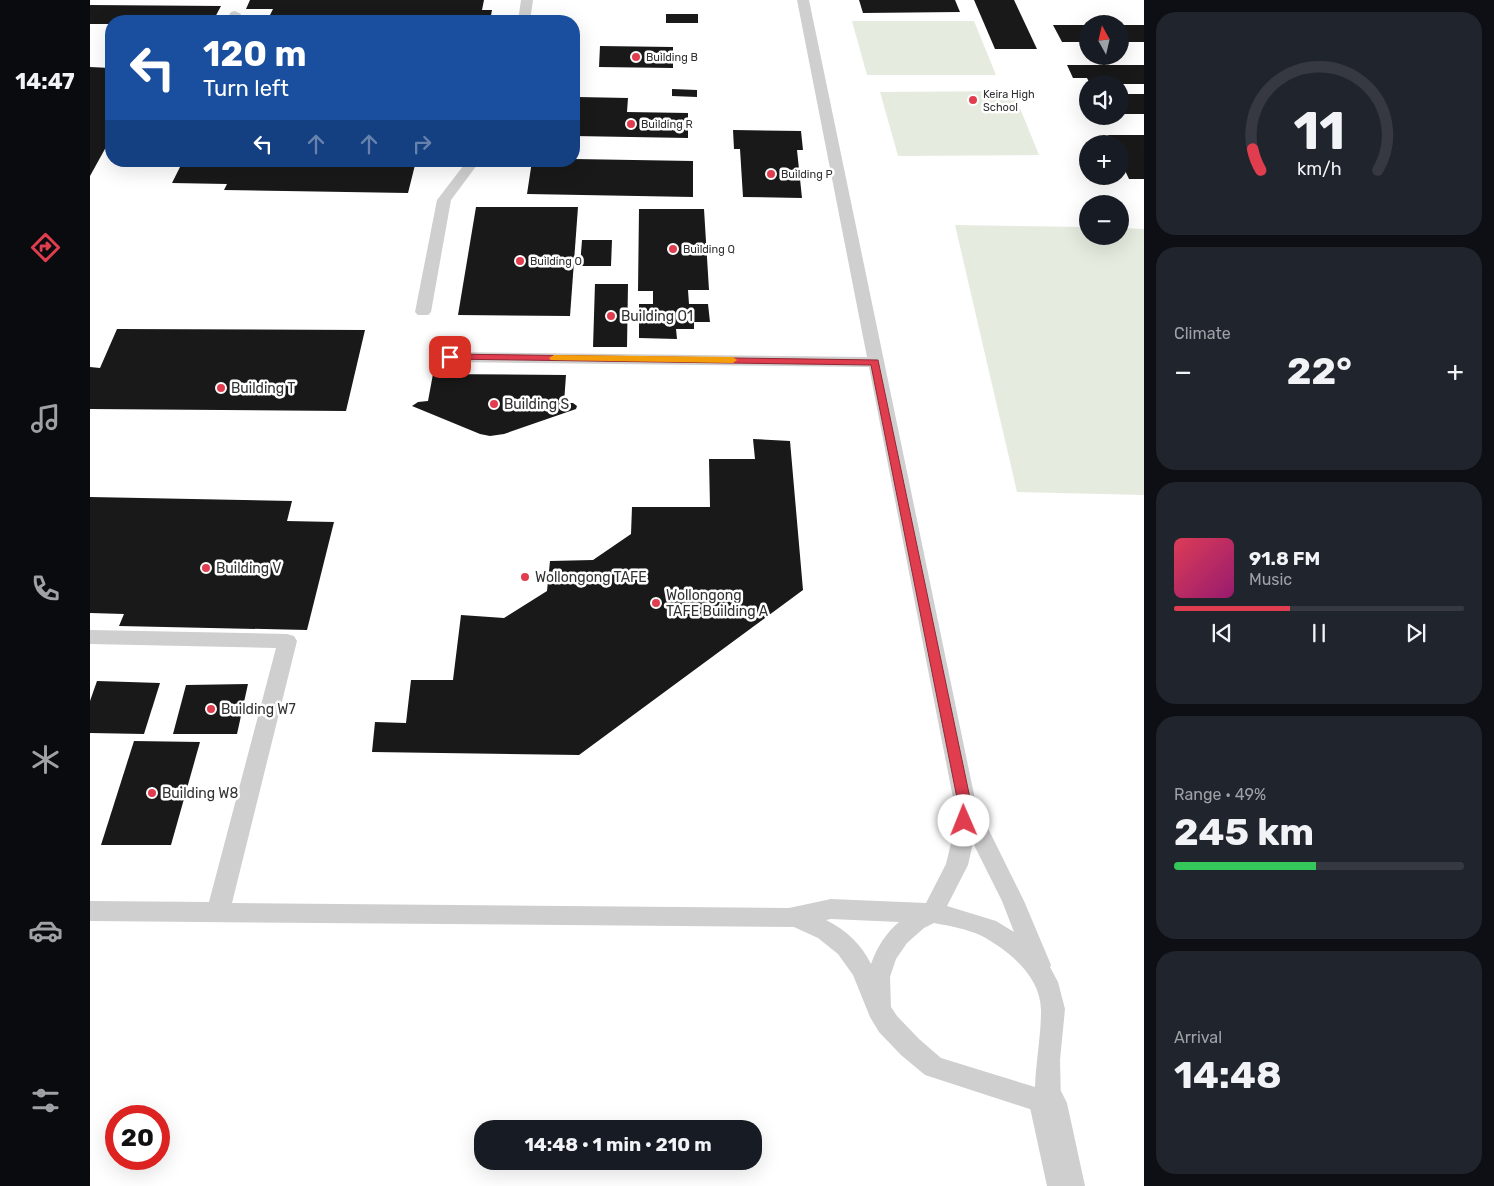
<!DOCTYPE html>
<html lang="en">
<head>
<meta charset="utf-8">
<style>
	:root { --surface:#171b24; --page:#20242c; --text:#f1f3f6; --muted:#9ea1a6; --line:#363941; --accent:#e03d4f }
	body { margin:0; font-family:Rubik,sans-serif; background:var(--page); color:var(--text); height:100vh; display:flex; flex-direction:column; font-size:19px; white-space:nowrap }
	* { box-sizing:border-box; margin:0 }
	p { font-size:16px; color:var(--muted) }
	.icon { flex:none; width:28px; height:28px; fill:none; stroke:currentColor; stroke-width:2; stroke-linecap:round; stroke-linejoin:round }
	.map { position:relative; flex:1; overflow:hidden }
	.sheet { display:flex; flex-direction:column; gap:12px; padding:12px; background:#0d0f14; width:350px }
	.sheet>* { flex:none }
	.guide { position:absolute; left:15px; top:15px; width:475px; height:152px; border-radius:20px; box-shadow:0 5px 20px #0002; background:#1a4fa0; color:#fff; overflow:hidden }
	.needle { width:32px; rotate:352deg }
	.fabs { position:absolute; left:989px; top:15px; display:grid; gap:10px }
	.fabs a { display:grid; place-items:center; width:50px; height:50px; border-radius:50%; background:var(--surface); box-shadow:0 5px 20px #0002; font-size:25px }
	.speed { position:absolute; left:15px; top:1105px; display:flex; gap:10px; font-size:25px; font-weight:700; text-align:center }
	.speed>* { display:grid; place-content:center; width:65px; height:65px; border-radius:50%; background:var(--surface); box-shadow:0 5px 20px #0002; line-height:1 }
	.speed .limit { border:8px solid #d22; background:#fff; color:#111 }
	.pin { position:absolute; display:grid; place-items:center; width:42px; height:42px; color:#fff; margin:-21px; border-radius:10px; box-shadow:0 2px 8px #0006 }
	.me { position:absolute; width:55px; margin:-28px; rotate:359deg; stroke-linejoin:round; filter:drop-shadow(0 0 4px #0008) }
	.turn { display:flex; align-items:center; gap:18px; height:105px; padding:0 15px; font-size:22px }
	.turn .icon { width:65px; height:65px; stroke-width:2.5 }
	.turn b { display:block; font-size:35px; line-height:42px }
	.lanes { display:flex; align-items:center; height:48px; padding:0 15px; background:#0003; justify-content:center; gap:25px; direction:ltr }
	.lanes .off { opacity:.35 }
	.big { font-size:38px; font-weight:700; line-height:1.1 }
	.sheet .widget { flex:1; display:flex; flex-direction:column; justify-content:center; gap:8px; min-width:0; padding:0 18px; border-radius:20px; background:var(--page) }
	.sheet .dial { align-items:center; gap:0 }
	.dial svg { height:130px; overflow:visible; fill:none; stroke:var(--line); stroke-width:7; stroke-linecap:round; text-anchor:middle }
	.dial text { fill:var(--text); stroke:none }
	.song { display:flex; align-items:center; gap:15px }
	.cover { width:60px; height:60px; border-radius:8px; background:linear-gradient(135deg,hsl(350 70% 55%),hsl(320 70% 35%)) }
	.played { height:5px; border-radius:2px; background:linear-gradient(90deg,var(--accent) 40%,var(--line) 40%) }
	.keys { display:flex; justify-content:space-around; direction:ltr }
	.heat { display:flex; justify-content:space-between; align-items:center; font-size:28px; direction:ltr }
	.charge { height:8px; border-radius:4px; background:linear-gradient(90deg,#34c759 49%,var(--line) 0) }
	.trip { position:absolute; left:384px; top:1120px; width:288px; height:50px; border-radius:20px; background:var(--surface); box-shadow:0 5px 20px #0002; font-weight:700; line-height:50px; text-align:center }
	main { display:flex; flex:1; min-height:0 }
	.dock { display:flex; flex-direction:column; width:90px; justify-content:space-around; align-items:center; background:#090b0e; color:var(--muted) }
	.dock .icon { width:35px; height:35px }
	.dock .current { color:var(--accent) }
	.dock b { font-size:22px; color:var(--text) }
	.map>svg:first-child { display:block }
	.green { fill:#e5ebde }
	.building { fill:#191919 }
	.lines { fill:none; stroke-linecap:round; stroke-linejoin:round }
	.lane { fill:#cfcfcf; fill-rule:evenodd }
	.street { fill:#cfcfcf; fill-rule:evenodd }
	.route { fill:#e03d4f; stroke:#922833 }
	.slow { fill:#f59e0b }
	.poi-dot { fill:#e03d4f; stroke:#fff; stroke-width:2 }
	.labels { text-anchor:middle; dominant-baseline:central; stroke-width:5; stroke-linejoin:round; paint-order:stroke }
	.far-poi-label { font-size:11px; fill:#323232; stroke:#fff; text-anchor:start }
	.poi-label { font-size:14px; fill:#323232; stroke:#fff; text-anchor:start }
</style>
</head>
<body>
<main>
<nav class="dock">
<b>14:47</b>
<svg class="icon current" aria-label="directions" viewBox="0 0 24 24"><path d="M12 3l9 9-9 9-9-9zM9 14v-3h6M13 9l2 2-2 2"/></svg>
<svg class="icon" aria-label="music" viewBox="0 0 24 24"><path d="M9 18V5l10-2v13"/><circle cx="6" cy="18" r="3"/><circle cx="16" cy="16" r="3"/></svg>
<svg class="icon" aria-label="phone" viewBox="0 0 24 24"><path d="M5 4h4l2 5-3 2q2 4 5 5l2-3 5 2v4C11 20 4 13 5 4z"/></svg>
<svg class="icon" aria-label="climate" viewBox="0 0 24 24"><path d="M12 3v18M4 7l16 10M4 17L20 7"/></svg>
<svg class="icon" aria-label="car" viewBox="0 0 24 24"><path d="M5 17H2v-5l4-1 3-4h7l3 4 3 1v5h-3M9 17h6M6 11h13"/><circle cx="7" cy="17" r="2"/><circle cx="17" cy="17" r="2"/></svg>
<svg class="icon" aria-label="filters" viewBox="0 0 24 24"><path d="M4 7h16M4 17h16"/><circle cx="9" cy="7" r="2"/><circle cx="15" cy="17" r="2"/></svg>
</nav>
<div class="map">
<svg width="1054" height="1186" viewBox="0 0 1054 1186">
	<rect width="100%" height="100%" fill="#fff"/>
	<g class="green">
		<path d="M 762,21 L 884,21 L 906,75 L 777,75 Z"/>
		<path d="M 923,91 L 949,155 L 808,156 L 790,92 Z"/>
		<path d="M 865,225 L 997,227 L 998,236 L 1030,236 L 1030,228 L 1054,229 L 1054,495 L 927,492 Z"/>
	</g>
	<g class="building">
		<path d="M 160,0 L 394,0 L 392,10 L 402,10 L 400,21 L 177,21 L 183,9 L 156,9 Z"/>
		<path d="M 769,0 L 865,0 L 870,12 L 773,13 Z"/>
		<path d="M 884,0 L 924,0 L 947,49 L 905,49 Z"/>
		<path d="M 0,5 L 131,6 L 123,21 L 21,21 L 21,24 L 0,24 Z"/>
		<rect x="576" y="14" width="32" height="9"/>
		<path d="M 963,25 L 998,25 L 998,42 L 972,42 Z"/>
		<rect x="1030" y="25" width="24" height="17"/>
		<path d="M 510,46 L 583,47 L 583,68 L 509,67 Z"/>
		<path d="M 977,65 L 1054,65 L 1054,84 L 1000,84 L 997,78 L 983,78 Z"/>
		<path d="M 0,67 L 21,68 L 21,138 L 0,176 Z"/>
		<path d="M 582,89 L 607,90 L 607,97 L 582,96 Z"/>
		<rect x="1030" y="94" width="24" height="20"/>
		<path d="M 488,97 L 538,98 L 537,112 L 598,113 L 598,138 L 484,136 Z"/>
		<path d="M 643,130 L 711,131 L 713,150 L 707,150 L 712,198 L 653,197 L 650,149 L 644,149 Z"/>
		<path d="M 1018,135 L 1054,135 L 1054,179 L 1039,179 L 1030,160 L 1030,144 L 1022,144 Z"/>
		<path d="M 484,159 L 603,161 L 603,197 L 437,194 L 442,161 L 484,161 Z"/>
		<path d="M 93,161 L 326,161 L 318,193 L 134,190 L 137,184 L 82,183 Z"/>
		<path d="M 386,207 L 488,207 L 480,316 L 368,315 Z"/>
		<path d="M 549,209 L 614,209 L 619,290 L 598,290 L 599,304 L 618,304 L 620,322 L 604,322 L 604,329 L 586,329 L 587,339 L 549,338 L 549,304 L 563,304 L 563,291 L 548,291 Z"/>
		<path d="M 492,240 L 522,240 L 521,266 L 490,266 Z"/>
		<path d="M 505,284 L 538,284 L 537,347 L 503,347 Z"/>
		<path d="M 27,329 L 275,330 L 256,411 L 0,409 L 0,367 L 10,368 Z"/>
		<path d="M 343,374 L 476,375 L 474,403 L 483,403 L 487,406 L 486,409 L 414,434 L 400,436 L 390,434 L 322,406 L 328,402 L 338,401 Z"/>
		<path d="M 663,439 L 700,441 L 713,590 L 489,755 L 282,752 L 285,722 L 316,723 L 321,680 L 363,680 L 371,615 L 414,618 L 457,591 L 460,561 L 503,560 L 541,534 L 542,507 L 620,507 L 619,459 L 665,459 Z"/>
		<path d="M 0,497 L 202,501 L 197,521 L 244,522 L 217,630 L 29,626 L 34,614 L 0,613 Z"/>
		<path d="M 7,681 L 70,683 L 54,734 L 0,733 L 0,701 Z"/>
		<path d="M 158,684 L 147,734 L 83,734 L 96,685 Z"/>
		<path d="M 44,741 L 110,742 L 81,845 L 11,845 Z"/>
	</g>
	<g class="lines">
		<g class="lane">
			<path d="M 431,0 L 443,0 L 440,21 L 428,21 Z"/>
			<path d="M 707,0 L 719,0 L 886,804 L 934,901 L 961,965 L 960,967 L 968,982 L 975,1009 L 970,1060 L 971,1103 L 967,1112 L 958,1115 L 835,1075 L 811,1055 L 789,1032 L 780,1017 L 763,975 L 748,954 L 728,938 L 704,927 L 0,921 L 0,901 L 119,902 L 186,648 L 0,644 L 0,630 L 197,634 L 204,636 L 207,641 L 142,903 L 699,908 L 741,899 L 836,903 L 856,864 L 862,839 L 864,803 L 779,367 L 360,362 L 354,360 L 352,357 L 354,354 L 360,352 L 777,357 ZM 883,843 L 912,901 L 924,932 L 906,921 L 857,906 L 878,865 ZM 741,919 L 809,922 C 796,933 787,947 781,964 C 771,944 756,930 736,920 ZM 844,923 C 860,926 877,929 892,936 C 919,951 951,976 951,1011 C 951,1036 946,1061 945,1087 L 851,1058 L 829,1039 L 807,1016 L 801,1007 L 800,977 L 806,959 L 817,943 L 834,928 Z"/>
			<path d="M 145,11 L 151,14 L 147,21 L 135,21 L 141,12 Z"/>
			<path d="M 377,161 L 390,161 L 361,200 L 341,312 L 338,315 L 328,315 L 325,312 L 347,200 Z"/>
		</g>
		<path class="street" d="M 958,1085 L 971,1091 L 977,1103 L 995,1186 L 957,1186 L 939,1103 L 945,1091 Z"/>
	</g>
	<path class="route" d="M 360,354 L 788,360 L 881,803 L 878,825 L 874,827 L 869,825 L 867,821 L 868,803 L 781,365 L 357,359 L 356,357 Z"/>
	<path class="slow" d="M 464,355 L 643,357 L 647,360 L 643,363 L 461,360 L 459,358 Z"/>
	<g class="poi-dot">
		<circle cx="546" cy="57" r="5"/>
		<circle cx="883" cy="100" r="5"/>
		<circle cx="541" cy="124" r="5"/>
		<circle cx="681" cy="174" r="5"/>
		<circle cx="583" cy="249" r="5"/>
		<circle cx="430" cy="261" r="5"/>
		<circle cx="521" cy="316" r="5"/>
		<circle cx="131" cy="388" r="5"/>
		<circle cx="404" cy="404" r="5"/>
		<circle cx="116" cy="568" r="5"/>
		<circle cx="435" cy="577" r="5"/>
		<circle cx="566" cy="603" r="5"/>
		<circle cx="121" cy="709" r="5"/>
		<circle cx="62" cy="793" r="5"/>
	</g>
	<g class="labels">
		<g class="far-poi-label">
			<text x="556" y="57">Building B</text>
			<text x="893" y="94">Keira High<tspan x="893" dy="13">School</tspan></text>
			<text x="551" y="124">Building R</text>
			<text x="691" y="174">Building P</text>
			<text x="593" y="249">Building Q</text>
			<text x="440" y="261">Building O</text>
		</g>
		<g class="poi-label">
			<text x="531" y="316">Building O1</text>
			<text x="141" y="388">Building T</text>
			<text x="414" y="404">Building S</text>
			<text x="126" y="568">Building V</text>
			<text x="445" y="577">Wollongong TAFE</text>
			<text x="576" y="595">Wollongong<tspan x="576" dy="16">TAFE Building A</tspan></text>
			<text x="131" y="709">Building W7</text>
			<text x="72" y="793">Building W8</text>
		</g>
	</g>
</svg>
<div class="fabs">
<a><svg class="needle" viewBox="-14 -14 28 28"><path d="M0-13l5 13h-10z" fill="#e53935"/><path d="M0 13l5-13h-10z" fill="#9ea1a6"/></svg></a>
<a><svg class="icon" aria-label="sound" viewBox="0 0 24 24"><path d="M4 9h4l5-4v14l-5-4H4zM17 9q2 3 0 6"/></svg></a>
<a>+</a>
<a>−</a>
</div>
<div class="speed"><div class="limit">20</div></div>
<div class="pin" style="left:360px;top:357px;background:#d93025"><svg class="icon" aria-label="arrive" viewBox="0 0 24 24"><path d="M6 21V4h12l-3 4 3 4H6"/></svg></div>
<svg class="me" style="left:874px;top:821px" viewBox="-20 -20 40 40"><circle r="19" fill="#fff"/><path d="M0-13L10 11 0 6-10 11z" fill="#e03d4f"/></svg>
<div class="trip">14:48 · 1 min · 210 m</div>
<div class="guide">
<div class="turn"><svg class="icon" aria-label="left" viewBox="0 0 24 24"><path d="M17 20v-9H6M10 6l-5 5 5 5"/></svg><div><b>120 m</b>Turn left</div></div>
<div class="lanes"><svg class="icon" aria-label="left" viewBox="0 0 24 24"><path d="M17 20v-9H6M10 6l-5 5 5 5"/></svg><svg class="icon off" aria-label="ahead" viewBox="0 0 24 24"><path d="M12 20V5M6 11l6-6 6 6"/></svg><svg class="icon off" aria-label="ahead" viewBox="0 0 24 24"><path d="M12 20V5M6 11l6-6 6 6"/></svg><svg class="icon off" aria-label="right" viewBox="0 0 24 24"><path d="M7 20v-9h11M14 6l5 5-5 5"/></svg></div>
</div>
</div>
<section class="sheet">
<div class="widget dial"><svg viewBox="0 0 100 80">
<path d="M14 69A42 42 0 1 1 86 69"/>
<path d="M14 69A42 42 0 0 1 9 56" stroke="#e03d4f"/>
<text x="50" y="56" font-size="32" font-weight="700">11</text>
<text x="50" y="72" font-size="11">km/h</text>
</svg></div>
<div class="widget"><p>Climate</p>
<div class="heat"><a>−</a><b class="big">22°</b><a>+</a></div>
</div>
<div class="widget">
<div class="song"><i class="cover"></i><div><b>91.8 FM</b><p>Music</p></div></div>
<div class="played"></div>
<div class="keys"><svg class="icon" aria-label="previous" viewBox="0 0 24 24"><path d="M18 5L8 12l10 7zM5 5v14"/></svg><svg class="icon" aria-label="pause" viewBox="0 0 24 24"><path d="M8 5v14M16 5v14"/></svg><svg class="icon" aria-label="next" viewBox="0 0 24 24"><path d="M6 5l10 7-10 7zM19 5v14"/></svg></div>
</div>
<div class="widget"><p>Range · 49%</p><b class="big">245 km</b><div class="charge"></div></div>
<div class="widget"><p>Arrival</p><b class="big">14:48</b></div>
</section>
</main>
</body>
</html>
